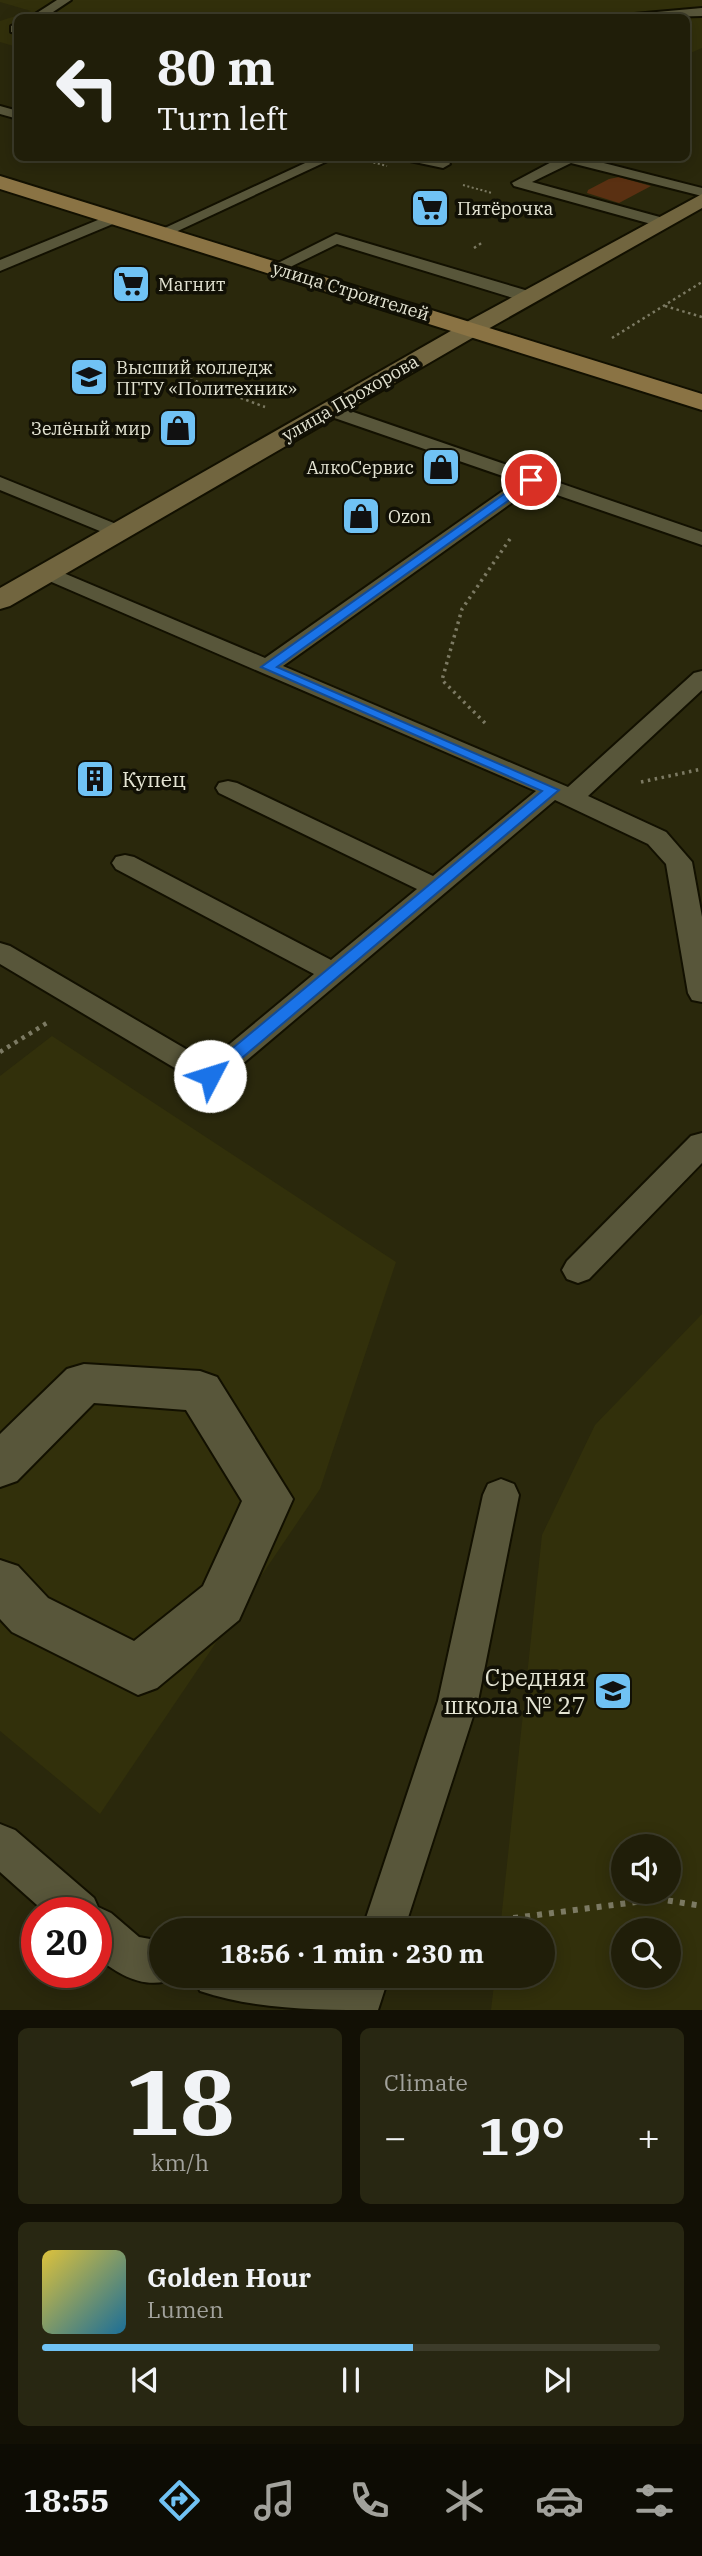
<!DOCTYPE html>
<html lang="en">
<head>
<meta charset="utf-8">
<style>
	:root { --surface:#201e09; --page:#282712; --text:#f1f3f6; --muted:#a2a29c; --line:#3d3c2a; --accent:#70c2f4 }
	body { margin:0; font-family:"IBM Plex Serif",serif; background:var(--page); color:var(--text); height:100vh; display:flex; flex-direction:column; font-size:26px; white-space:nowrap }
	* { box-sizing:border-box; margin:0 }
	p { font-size:23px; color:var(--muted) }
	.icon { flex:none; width:38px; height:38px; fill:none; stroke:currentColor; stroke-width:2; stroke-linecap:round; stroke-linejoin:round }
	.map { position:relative; height:2010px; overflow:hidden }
	.drawer { display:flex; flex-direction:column; gap:18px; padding:18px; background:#121005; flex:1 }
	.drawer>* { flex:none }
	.banner { position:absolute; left:14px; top:14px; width:676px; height:147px; border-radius:10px; box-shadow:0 4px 18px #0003,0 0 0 2px var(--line); background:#201e09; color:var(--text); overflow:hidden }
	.tools { position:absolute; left:611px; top:1834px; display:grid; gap:14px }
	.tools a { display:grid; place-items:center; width:70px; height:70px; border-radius:50%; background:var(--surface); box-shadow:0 4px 18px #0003,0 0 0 2px var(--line); font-size:35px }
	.speed { position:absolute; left:21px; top:1897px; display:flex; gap:14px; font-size:35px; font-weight:700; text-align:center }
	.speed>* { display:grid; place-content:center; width:91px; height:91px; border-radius:50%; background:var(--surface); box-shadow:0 4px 18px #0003,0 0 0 2px var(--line); line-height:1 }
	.speed .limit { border:10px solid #d22; background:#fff; color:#111 }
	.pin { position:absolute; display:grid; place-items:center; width:60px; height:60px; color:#fff; margin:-30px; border:4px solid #fff; border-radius:50%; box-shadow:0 2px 7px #0007 }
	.me { position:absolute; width:77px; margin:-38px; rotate:50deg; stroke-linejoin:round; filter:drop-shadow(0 0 5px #0008) }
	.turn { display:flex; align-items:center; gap:24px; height:147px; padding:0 28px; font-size:32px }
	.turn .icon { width:91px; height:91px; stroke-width:2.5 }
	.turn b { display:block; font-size:49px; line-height:60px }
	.big { font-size:52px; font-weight:700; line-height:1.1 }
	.drawer .tile { flex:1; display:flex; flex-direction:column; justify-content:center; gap:10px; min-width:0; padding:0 24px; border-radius:10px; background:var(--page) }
	.drawer .dial { align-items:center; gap:0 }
	.dial b { font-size:91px; line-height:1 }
	.song { display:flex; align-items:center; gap:21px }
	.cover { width:84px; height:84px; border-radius:10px; background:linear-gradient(135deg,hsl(50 70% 55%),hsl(200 70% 35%)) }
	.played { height:7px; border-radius:4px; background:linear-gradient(90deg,var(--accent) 60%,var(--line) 60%) }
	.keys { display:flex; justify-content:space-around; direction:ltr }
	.heat { display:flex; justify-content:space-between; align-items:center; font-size:38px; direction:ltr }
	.drawer .tiles { flex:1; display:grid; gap:18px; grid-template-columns:1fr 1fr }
	.tile:last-child { grid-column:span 2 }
	.trip { position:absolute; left:149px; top:1918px; width:406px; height:70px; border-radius:35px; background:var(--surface); box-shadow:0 4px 18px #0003,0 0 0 2px var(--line); font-weight:700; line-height:70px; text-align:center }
	.tab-bar { display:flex; height:112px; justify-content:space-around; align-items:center; background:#0d0c04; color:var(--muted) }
	.tab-bar .icon { width:49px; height:49px }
	.tab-bar .on { color:var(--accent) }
	.tab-bar b { font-size:32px; color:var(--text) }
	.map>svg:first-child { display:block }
	.built { fill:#32300b; fill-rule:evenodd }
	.green { fill:#5a3012 }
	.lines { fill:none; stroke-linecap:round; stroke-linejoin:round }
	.lane-casing { stroke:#121000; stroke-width:4 }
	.street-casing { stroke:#121000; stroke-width:4 }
	.secondary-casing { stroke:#121000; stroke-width:4 }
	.primary-casing { stroke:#121000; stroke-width:4 }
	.path-far4 { stroke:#7c7a63; stroke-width:2; stroke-dasharray:2 2.5; stroke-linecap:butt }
	.path-far3 { stroke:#7c7a63; stroke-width:2.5; stroke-dasharray:2.5 3.5; stroke-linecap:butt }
	.path-far2 { stroke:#7c7a63; stroke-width:3.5; stroke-dasharray:2.5 4.5; stroke-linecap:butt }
	.path-far1 { stroke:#7c7a63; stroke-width:4.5; stroke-dasharray:3.5 5; stroke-linecap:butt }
	.path { stroke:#7c7a63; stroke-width:6; stroke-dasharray:5 7; stroke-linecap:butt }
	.lane { fill:#58563a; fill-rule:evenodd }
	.street { fill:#58563a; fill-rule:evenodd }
	.secondary { fill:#71653f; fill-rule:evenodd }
	.primary { fill:#8a7344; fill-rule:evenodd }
	.route { fill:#1a73e8; stroke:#114b97; stroke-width:2 }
	.labels { text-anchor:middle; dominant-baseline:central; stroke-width:7; stroke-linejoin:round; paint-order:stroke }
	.far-poi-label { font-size:18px; fill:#e4e4d3; stroke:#111005; text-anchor:start }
	.far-street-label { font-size:18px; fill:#e4e4d3; stroke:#111005 }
	.poi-label { font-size:21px; fill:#e4e4d3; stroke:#111005; text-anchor:start }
	.near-poi-label { font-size:24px; fill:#e4e4d3; stroke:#111005; text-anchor:end }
</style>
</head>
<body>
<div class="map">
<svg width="702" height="2010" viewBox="0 0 702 2010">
	<rect width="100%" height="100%" fill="#2a280c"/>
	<g class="built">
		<path d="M 0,0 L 702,0 L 702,48 L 686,55 L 686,18 L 18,18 L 17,47 L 0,42 L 0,21 L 31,11 L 0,2 Z"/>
		<path d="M 52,1036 L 396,1262 L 320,1489 L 100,1814 L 0,1731 L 0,1076 Z"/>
		<path d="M 702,1314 L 702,2010 L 491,2010 L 495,1976 L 542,1976 L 542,1930 L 500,1930 L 542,1535 L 595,1425 ZM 623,1846 L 668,1846 L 668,1892 L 623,1892 ZM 623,1930 L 668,1930 L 668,1976 L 623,1976 Z"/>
	</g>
	<path class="green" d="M 619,177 L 651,186 L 619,203 L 587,193 L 588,190 L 609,179 Z"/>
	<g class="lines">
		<defs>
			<g id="lane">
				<path d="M 57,0 L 71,0 L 44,18 L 29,18 Z"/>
				<path d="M 702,8 L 702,16 L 628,18 L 634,14 Z"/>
				<path d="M 18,23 L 18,33 L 11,32 L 11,26 Z"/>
				<path d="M 0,106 L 18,111 L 18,119 L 0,114 Z"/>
				<path d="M 316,158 L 334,158 L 167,236 L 162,238 L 154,233 Z"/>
				<path d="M 408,158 L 433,158 L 448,161 L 450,164 L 443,168 L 410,161 Z"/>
				<path d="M 559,158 L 584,158 L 702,188 L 702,196 L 571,163 L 532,182 L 667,219 L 670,222 L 662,227 L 514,186 L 512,183 Z"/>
				<path d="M 115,213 L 123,218 L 120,221 L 0,271 L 0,260 Z"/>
				<path d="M 336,234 L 535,293 L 537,297 L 535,301 L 523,301 L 337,244 L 282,271 L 270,271 L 268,268 Z"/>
				<path d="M 330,404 L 702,532 L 702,545 L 534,487 L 283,666 L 568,787 L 694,673 L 702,671 L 702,690 L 588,796 L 666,832 L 692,862 L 702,917 L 702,1002 L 692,1000 L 688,993 L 666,864 L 648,844 L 555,800 L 220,1083 L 210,1086 L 200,1083 L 0,964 L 0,943 L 10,946 L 208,1062 L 314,974 L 116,869 L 112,863 L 116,857 L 125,855 L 134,857 L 331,960 L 417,889 L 219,793 L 216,788 L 219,783 L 228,781 L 237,783 L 433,876 L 536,791 L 40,577 L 36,573 L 40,569 L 54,569 L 265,658 L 517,481 L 323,414 L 321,410 Z"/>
				<path d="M 0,477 L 126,528 L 129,532 L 126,536 L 112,536 L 0,490 Z"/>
				<path d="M 702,1133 L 702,1163 L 589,1279 L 578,1283 L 567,1279 L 562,1270 L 567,1261 L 691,1136 Z"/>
				<path d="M 501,1479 L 514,1484 L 519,1495 L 478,1701 L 404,1930 L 362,1930 L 438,1701 L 483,1495 L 488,1484 Z"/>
				<path d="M 0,1824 L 15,1830 L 94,1898 L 98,1907 L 111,1913 L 139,1937 L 161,1941 L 161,1976 L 177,1976 L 176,1978 C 147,1991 119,1976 96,1956 L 96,1913 L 46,1913 L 0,1872 Z"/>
				<path d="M 193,1976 L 312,1976 L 343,1983 L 345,1976 L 389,1976 L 378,2010 C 318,2010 257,2010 200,1991 Z"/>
			</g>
			<path id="street" d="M 84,1364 L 200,1371 L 217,1377 L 293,1499 L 239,1620 L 157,1688 L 138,1695 L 12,1632 L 0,1619 L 0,1560 L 18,1566 L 48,1598 L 134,1641 L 203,1586 L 242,1501 L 186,1410 L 94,1403 L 17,1481 L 0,1487 L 0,1434 L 67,1369 Z"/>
			<path id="secondary" d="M 702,194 L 702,208 L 479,334 L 10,606 L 0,609 L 0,588 L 463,324 Z"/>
			<path id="primary" d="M 0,176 L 702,394 L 702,410 L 0,189 Z"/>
		</defs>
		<use href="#lane" class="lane-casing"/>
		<use href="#street" class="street-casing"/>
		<use href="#secondary" class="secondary-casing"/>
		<use href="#primary" class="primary-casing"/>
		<g class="path-far4">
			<path d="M 356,158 L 387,166"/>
			<path d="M 463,185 L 492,193"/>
		</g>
		<g class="path-far3">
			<path d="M 474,248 L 483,242"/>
			<path d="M 665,306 L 702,317"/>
			<path d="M 612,338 L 702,282"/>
			<path d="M 190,379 L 265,407"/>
		</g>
		<g class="path-far2">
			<path d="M 485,723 L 442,680 L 462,609 L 512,536"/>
			<path d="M 641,782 L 702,769"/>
		</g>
		<path class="path-far1" d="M 0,1052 L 50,1021"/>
		<path class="path" d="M 430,1929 L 659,1899 L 702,1906"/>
		<use href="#lane" class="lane"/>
		<use href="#street" class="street"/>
		<use href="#secondary" class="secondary"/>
		<use href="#primary" class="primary"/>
	</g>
	<path class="route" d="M 528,477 L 537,480 L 277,667 L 559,790 L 216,1080 L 204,1080 L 202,1076 L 204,1072 L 542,791 L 261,667 Z"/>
	<defs>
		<symbol id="supermarket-square" viewBox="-11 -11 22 22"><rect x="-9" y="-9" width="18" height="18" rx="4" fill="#70c2f4" stroke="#111005"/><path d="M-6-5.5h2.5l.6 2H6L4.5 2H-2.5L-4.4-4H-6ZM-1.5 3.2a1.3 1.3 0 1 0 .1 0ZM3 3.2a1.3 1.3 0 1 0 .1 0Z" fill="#111"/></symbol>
		<symbol id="university-square" viewBox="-11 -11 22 22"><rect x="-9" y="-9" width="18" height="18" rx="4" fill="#70c2f4" stroke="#111005"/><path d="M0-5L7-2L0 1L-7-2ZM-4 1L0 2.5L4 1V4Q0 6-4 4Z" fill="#111"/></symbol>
		<symbol id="shop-square" viewBox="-11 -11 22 22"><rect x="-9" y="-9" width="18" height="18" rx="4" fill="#70c2f4" stroke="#111005"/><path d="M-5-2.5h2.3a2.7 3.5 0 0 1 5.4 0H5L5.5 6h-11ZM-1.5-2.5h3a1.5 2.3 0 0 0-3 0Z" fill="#111"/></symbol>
		<symbol id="building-square" viewBox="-11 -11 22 22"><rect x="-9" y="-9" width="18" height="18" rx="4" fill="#70c2f4" stroke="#111005"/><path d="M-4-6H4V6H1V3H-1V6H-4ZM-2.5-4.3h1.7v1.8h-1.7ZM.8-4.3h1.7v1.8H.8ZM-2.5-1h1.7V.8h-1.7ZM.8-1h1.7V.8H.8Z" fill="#111"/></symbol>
		<symbol id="school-square" viewBox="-11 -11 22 22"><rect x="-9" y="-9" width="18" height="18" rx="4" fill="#70c2f4" stroke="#111005"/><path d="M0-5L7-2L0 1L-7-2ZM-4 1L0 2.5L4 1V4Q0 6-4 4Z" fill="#111"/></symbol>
	</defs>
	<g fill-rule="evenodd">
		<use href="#supermarket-square" x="408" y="186" width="44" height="44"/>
		<use href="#supermarket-square" x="109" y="262" width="44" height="44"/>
		<use href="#university-square" x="67" y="355" width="44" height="44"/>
		<use href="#shop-square" x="156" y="406" width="44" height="44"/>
		<use href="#shop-square" x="419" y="445" width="44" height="44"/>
		<use href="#shop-square" x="339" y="494" width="44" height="44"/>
		<use href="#building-square" x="73" y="757" width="44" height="44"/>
		<use href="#school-square" x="591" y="1669" width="44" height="44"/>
	</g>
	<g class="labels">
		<g class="far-poi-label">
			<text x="457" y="208">Пятёрочка</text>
			<text x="158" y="284">Магнит</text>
			<text x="116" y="367">Высший колледж<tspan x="116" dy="21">ПГТУ «Политехник»</tspan></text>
			<text x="151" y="428" text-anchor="end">Зелёный мир</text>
			<text x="414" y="467" text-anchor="end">АлкоСервис</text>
			<text x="388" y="516">Ozon</text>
		</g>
		<g class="far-street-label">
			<text transform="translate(351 291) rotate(17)">улица Строителей</text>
			<text transform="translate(350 398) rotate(-30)">улица Прохорова</text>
		</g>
		<g class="poi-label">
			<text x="122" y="779">Купец</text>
		</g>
		<g class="near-poi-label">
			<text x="586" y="1677">Средняя<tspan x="586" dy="28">школа № 27</tspan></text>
		</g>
	</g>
</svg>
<div class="tools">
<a><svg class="icon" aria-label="sound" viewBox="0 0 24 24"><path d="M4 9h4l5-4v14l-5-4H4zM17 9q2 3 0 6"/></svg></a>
<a><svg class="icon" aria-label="search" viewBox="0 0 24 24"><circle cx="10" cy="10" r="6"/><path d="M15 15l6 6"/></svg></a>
</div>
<div class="speed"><div class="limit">20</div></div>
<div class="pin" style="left:531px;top:480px;background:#d93025"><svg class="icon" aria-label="arrive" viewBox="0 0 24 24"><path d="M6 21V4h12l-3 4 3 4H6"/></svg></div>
<svg class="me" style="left:210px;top:1076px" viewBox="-20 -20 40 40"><circle r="19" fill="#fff"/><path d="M0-13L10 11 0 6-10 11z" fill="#1a73e8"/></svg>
<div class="trip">18:56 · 1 min · 230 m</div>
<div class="banner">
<div class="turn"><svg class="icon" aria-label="left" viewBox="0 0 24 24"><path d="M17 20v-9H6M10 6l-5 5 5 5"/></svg><div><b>80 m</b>Turn left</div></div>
</div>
</div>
<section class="drawer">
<div class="tiles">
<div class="tile dial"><b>18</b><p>km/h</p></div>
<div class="tile"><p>Climate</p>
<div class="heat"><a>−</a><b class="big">19°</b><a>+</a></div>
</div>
<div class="tile">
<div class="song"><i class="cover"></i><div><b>Golden Hour</b><p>Lumen</p></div></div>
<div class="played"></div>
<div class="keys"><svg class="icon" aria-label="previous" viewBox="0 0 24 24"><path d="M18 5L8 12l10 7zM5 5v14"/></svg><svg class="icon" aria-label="pause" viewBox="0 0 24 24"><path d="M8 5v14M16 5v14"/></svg><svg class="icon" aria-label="next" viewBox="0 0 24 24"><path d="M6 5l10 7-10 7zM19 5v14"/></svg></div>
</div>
</div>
</section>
<nav class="tab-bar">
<b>18:55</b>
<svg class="icon on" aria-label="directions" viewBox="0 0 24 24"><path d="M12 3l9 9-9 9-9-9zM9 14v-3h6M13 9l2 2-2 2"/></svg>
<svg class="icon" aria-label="music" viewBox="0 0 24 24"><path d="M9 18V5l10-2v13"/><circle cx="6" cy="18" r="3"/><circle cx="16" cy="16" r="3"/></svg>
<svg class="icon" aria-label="phone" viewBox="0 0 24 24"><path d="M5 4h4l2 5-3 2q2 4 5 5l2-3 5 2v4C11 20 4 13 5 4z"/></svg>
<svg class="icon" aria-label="climate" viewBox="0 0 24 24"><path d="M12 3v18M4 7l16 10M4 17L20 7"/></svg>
<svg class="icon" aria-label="car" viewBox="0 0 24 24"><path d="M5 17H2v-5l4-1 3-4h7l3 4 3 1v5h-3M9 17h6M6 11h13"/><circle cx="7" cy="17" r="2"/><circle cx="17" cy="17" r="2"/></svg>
<svg class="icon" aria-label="filters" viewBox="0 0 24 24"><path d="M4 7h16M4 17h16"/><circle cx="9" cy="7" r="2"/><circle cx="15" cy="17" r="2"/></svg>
</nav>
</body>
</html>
